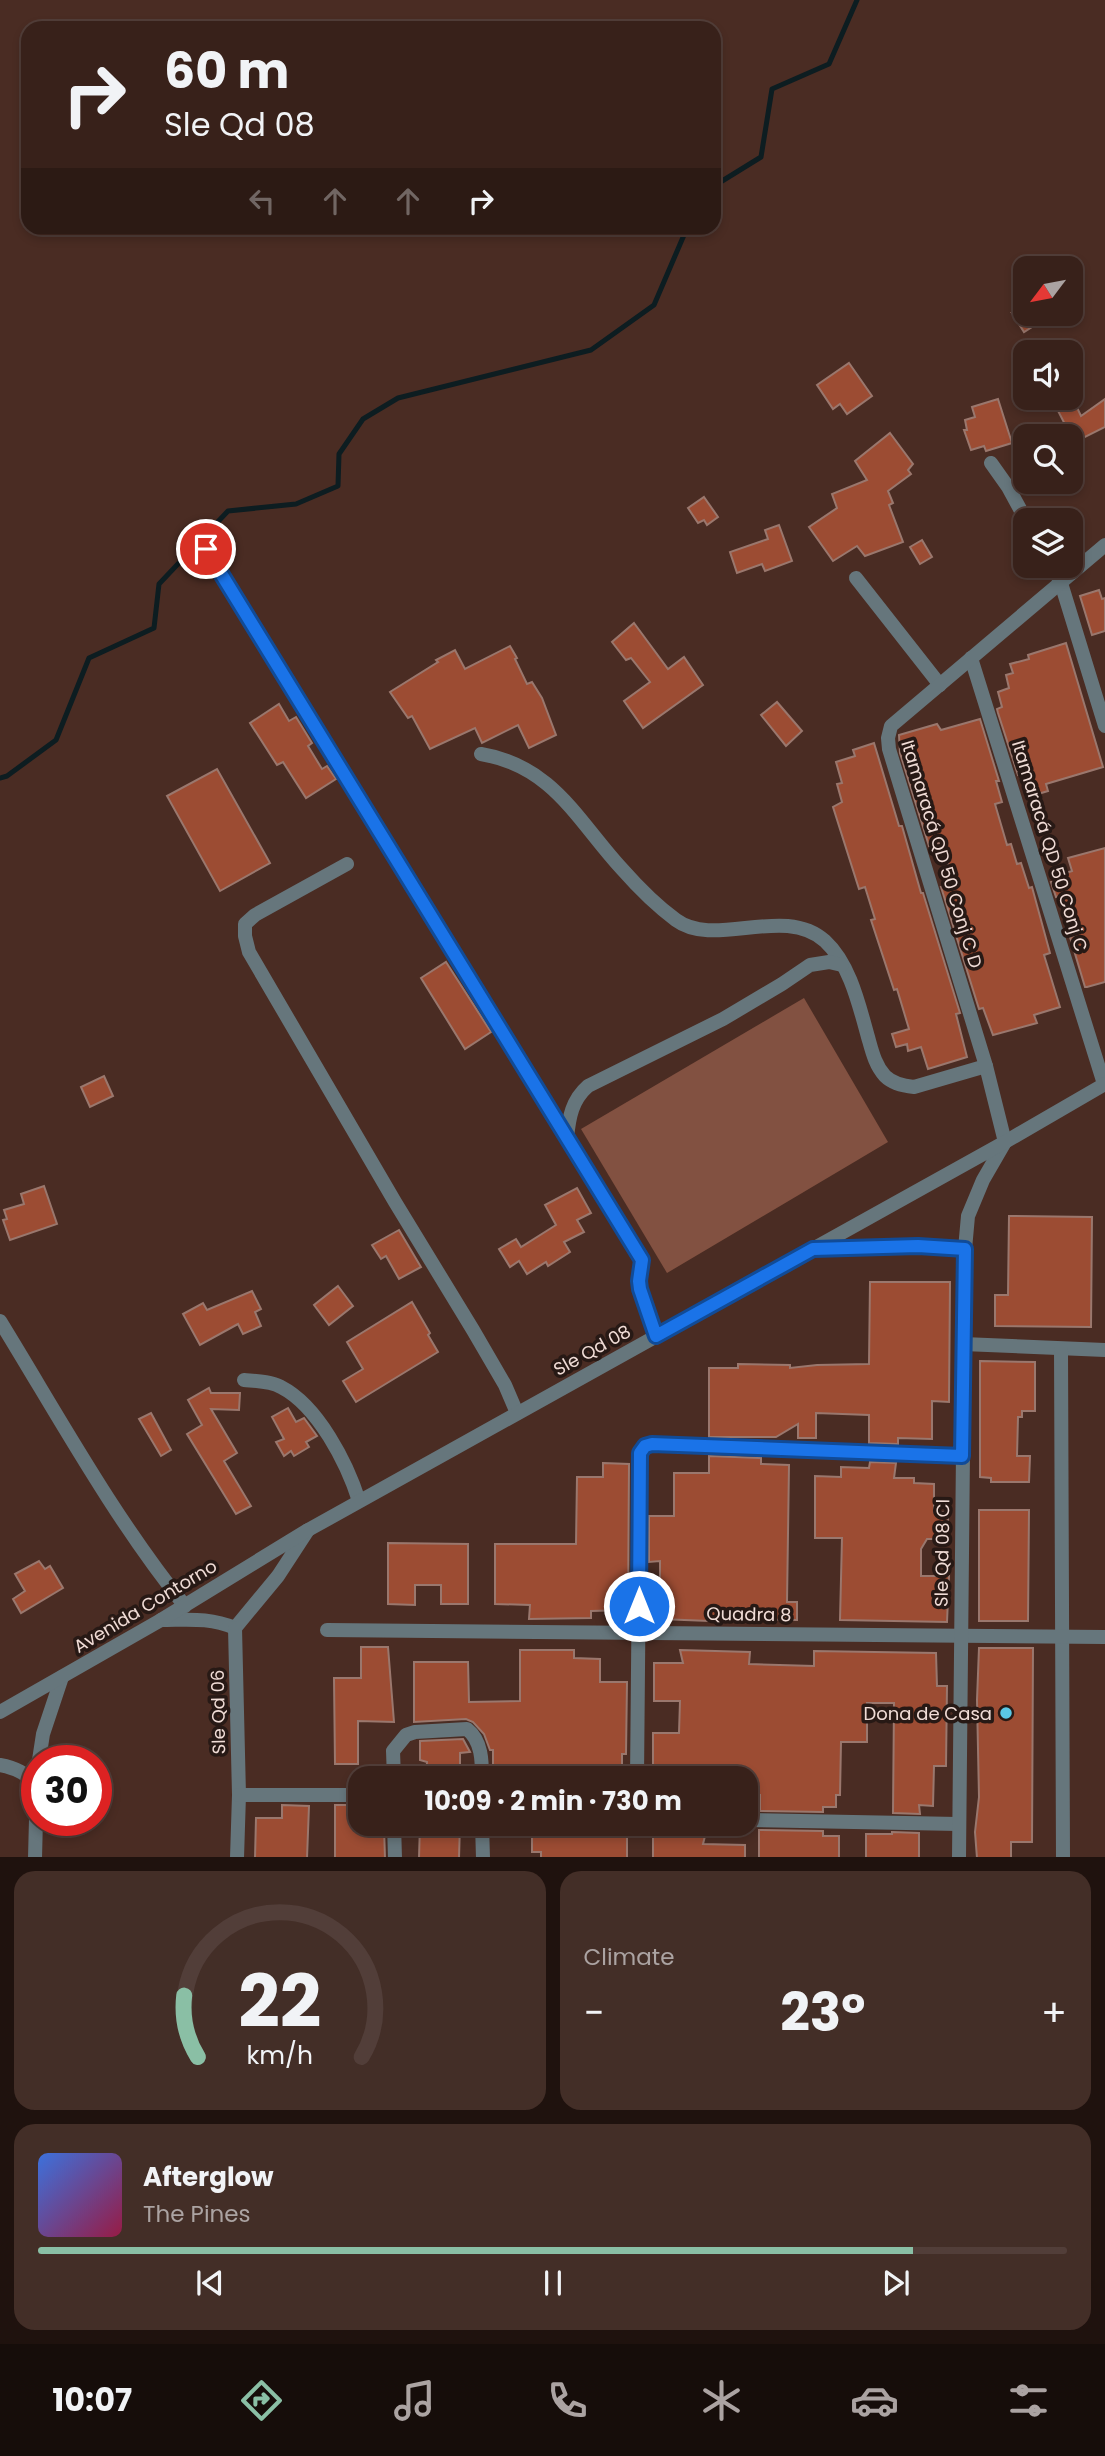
<!DOCTYPE html>
<html lang="en">
<head>
<meta charset="utf-8">
<style>
	:root { --surface:#38211a; --page:#432e27; --text:#f1f3f6; --muted:#aba3a2; --line:#523e39; --accent:#8abfa5 }
	body { margin:0; font-family:Poppins,sans-serif; background:var(--page); color:var(--text); height:100vh; display:flex; flex-direction:column; font-size:26px; white-space:nowrap }
	* { box-sizing:border-box; margin:0 }
	p { font-size:23px; color:var(--muted) }
	.icon { flex:none; width:38px; height:38px; fill:none; stroke:currentColor; stroke-width:2; stroke-linecap:round; stroke-linejoin:round }
	.map { position:relative; height:1857px; overflow:hidden }
	.sheet { display:flex; flex-direction:column; gap:14px; padding:14px; background:#1f120e; flex:1 }
	.sheet>* { flex:none }
	.banner { position:absolute; left:21px; top:21px; width:700px; height:214px; border-radius:21px; box-shadow:0 4px 10px #0003,0 0 0 2px var(--line); background:#38211a; color:var(--text); overflow:hidden }
	.needle { width:46px; rotate:238deg }
	.buttons { position:absolute; left:1013px; top:256px; display:grid; gap:14px }
	.buttons a { display:grid; place-items:center; width:70px; height:70px; border-radius:14px; background:var(--surface); box-shadow:0 4px 10px #0003,0 0 0 2px var(--line); font-size:35px }
	.speed { position:absolute; left:21px; top:1745px; display:flex; gap:14px; font-size:35px; font-weight:700; text-align:center }
	.speed>* { display:grid; place-content:center; width:91px; height:91px; border-radius:50%; background:var(--surface); box-shadow:0 4px 10px #0003,0 0 0 2px var(--line); line-height:1 }
	.speed .limit { border:10px solid #d22; background:#fff; color:#111 }
	.pin { position:absolute; display:grid; place-items:center; width:60px; height:60px; color:#fff; margin:-30px; border:4px solid #fff; border-radius:50%; box-shadow:0 2px 7px #0007 }
	.me { position:absolute; width:77px; margin:-38px; rotate:0deg; stroke-linejoin:round; filter:drop-shadow(0 0 5px #0008) }
	.turn { display:flex; align-items:center; gap:24px; height:147px; padding:0 28px; font-size:32px }
	.turn .icon { width:91px; height:91px; stroke-width:2.5 }
	.turn b { display:block; font-size:49px; line-height:60px }
	.lanes { display:flex; align-items:center; height:66px; padding:0 28px; background:#0003; justify-content:center; gap:35px; direction:ltr }
	.lanes .off { opacity:.35 }
	.big { font-size:52px; font-weight:700; line-height:1.1 }
	.sheet .card { flex:1; display:flex; flex-direction:column; justify-content:center; gap:10px; min-width:0; padding:0 24px; border-radius:21px; background:var(--page) }
	.sheet .dial { align-items:center; gap:0 }
	.dial svg { height:182px; overflow:visible; fill:none; stroke:var(--line); stroke-width:7; stroke-linecap:round; text-anchor:middle }
	.dial text { fill:var(--text); stroke:none }
	.song { display:flex; align-items:center; gap:21px }
	.cover { width:84px; height:84px; border-radius:10px; background:linear-gradient(135deg,hsl(220 70% 55%),hsl(340 70% 35%)) }
	.played { height:7px; border-radius:4px; background:linear-gradient(90deg,var(--accent) 85%,var(--line) 85%) }
	.keys { display:flex; justify-content:space-around; direction:ltr }
	.heat { display:flex; justify-content:space-between; align-items:center; font-size:38px; direction:ltr }
	.sheet .tiles { flex:1; display:grid; gap:14px; grid-template-columns:1fr 1fr }
	.card:last-child { grid-column:span 2 }
	.trip { position:absolute; left:348px; top:1766px; width:410px; height:70px; border-radius:21px; background:var(--surface); box-shadow:0 4px 10px #0003,0 0 0 2px var(--line); font-weight:700; line-height:70px; text-align:center }
	.dock { display:flex; height:112px; justify-content:space-around; align-items:center; background:#160d0a; color:var(--muted) }
	.dock .icon { width:49px; height:49px }
	.dock .active { color:var(--accent) }
	.dock b { font-size:32px; color:var(--text) }
	.map>svg:first-child { display:block }
	.green { fill:#825141 }
	.lines { fill:none; stroke-linecap:round; stroke-linejoin:round }
	.stream { stroke:#0d1d21; stroke-width:5 }
	.building { fill:#9c4c33; stroke:#9a776d; stroke-width:2 }
	.minor { stroke:#66767c; stroke-width:14 }
	.tertiary { stroke:#66767c; stroke-width:14 }
	.route-casing { stroke:#114b97; stroke-width:18 }
	.route { stroke:#1a73e8; stroke-width:12 }
	.poi-dot { fill:#5ac8e6; stroke:#271915; stroke-width:2.5 }
	.labels { text-anchor:middle; dominant-baseline:central; stroke-width:7; stroke-linejoin:round; paint-order:stroke }
	.street-label { font-size:18px; fill:#f0dcd6; stroke:#271915 }
	.poi-label { font-size:18px; fill:#f0dcd6; stroke:#271915; text-anchor:end }
</style>
</head>
<body>
<div class="map">
<svg width="1105" height="1858" viewBox="0 0 1105 1858">
	<rect width="100%" height="100%" fill="#4a2c23"/>
	<path class="green" d="M 804,998 L 888,1142 L 667,1273 L 581,1129 Z"/>
	<g class="lines">
		<g class="stream">
			<path d="M 714,186 L 761,157 L 772,89 L 829,64 L 857,0"/>
			<path d="M 0,778 L 7,776 L 56,740 L 89,658 L 154,628 L 159,584 L 228,511 L 296,504 L 338,486 L 339,454 L 363,419 L 398,398 L 591,350 L 654,305 L 687,228"/>
		</g>
	</g>
	<g class="building">
		<path d="M 1012,313 L 1054,313 L 1024,332 Z"/>
		<path d="M 849,363 L 872,396 L 847,414 L 840,404 L 833,409 L 817,385 Z"/>
		<path d="M 1072,397 L 1081,416 L 1105,399 L 1105,427 L 1071,444 L 1071,436 L 1055,405 Z"/>
		<path d="M 998,399 L 1012,443 L 986,451 L 984,446 L 971,450 L 964,430 L 967,430 L 965,420 L 975,417 L 972,407 Z"/>
		<path d="M 890,433 L 913,464 L 908,470 L 911,474 L 888,491 L 893,503 L 889,505 L 903,542 L 865,556 L 857,546 L 833,561 L 809,527 L 837,508 L 832,494 L 867,480 L 855,461 Z"/>
		<path d="M 704,497 L 718,517 L 707,525 L 704,520 L 698,523 L 688,508 Z"/>
		<path d="M 779,525 L 792,561 L 765,571 L 762,564 L 737,573 L 730,552 L 768,539 L 765,530 Z"/>
		<path d="M 922,540 L 932,557 L 920,564 L 910,547 Z"/>
		<path d="M 1099,590 L 1102,599 L 1105,598 L 1105,631 L 1092,635 L 1080,596 Z"/>
		<path d="M 634,623 L 668,669 L 684,657 L 703,685 L 643,728 L 624,701 L 650,682 L 631,658 L 626,660 L 612,642 Z"/>
		<path d="M 1066,643 L 1103,767 L 1046,784 L 1048,791 L 1028,797 L 1022,774 L 1018,775 L 998,713 L 997,709 L 1002,707 L 998,692 L 1009,688 L 1006,675 L 1013,673 L 1010,664 L 1029,659 L 1028,655 Z"/>
		<path d="M 510,646 L 517,658 L 515,659 L 527,684 L 532,682 L 542,698 L 556,735 L 529,748 L 518,725 L 482,743 L 475,728 L 430,749 L 412,716 L 408,718 L 390,692 L 438,662 L 436,660 L 455,650 L 465,669 Z"/>
		<path d="M 777,702 L 802,731 L 786,746 L 761,715 Z"/>
		<path d="M 279,704 L 289,721 L 296,717 L 312,743 L 308,746 L 322,769 L 327,766 L 336,779 L 306,798 L 283,762 L 277,765 L 250,723 Z"/>
		<path d="M 980,719 L 999,781 L 996,781 L 1002,802 L 995,804 L 1007,845 L 1011,844 L 1017,864 L 1021,863 L 1029,888 L 1032,887 L 1050,953 L 1044,955 L 1060,1007 L 1034,1015 L 1037,1023 L 993,1035 L 983,1008 L 979,1009 L 941,887 L 951,884 L 948,873 L 951,873 L 942,842 L 929,846 L 900,753 L 899,735 L 937,724 L 941,730 Z"/>
		<path d="M 874,743 L 899,826 L 902,826 L 921,893 L 923,893 L 960,1013 L 956,1014 L 967,1057 L 928,1069 L 921,1047 L 908,1051 L 907,1044 L 896,1047 L 892,1034 L 909,1029 L 897,989 L 894,990 L 871,920 L 875,919 L 865,887 L 859,889 L 833,807 L 842,802 L 837,784 L 842,783 L 836,762 L 855,756 L 853,750 Z"/>
		<path d="M 217,769 L 270,863 L 220,891 L 167,796 Z"/>
		<path d="M 1105,848 L 1105,982 L 1087,987 L 1085,987 L 1070,937 L 1074,936 L 1062,895 L 1056,897 L 1051,882 L 1058,881 L 1056,876 L 1072,871 L 1068,858 Z"/>
		<path d="M 446,962 L 491,1032 L 465,1049 L 421,978 Z"/>
		<path d="M 104,1076 L 113,1096 L 90,1107 L 81,1087 Z"/>
		<path d="M 44,1186 L 57,1224 L 10,1240 L 3,1220 L 7,1219 L 4,1210 L 24,1204 L 21,1194 Z"/>
		<path d="M 577,1188 L 591,1213 L 577,1220 L 584,1232 L 564,1242 L 570,1252 L 548,1266 L 546,1262 L 527,1274 L 519,1261 L 510,1267 L 499,1249 L 516,1239 L 521,1247 L 556,1225 L 545,1205 Z"/>
		<path d="M 1009,1216 L 1092,1217 L 1091,1327 L 995,1326 L 995,1295 L 1008,1295 Z"/>
		<path d="M 399,1230 L 421,1267 L 399,1279 L 386,1256 L 381,1259 L 372,1245 Z"/>
		<path d="M 870,1282 L 950,1282 L 949,1402 L 932,1401 L 932,1439 L 898,1438 L 898,1444 L 869,1443 L 869,1415 L 816,1413 L 816,1438 L 798,1438 L 798,1424 L 776,1437 L 709,1437 L 709,1368 L 738,1368 L 738,1364 L 790,1365 L 790,1368 L 817,1365 L 869,1364 Z"/>
		<path d="M 338,1286 L 353,1306 L 329,1325 L 314,1305 Z"/>
		<path d="M 252,1291 L 261,1309 L 255,1312 L 261,1326 L 243,1334 L 238,1324 L 200,1345 L 183,1314 L 203,1303 L 207,1310 Z"/>
		<path d="M 412,1302 L 430,1333 L 428,1335 L 438,1352 L 356,1402 L 343,1381 L 363,1369 L 347,1342 Z"/>
		<path d="M 980,1361 L 1035,1362 L 1035,1411 L 1022,1411 L 1022,1417 L 1018,1417 L 1017,1456 L 1030,1456 L 1029,1482 L 991,1482 L 991,1478 L 980,1477 Z"/>
		<path d="M 209,1388 L 211,1393 L 240,1393 L 239,1410 L 211,1409 L 237,1453 L 224,1461 L 251,1506 L 236,1514 L 187,1434 L 202,1425 L 188,1400 Z"/>
		<path d="M 288,1408 L 296,1422 L 304,1418 L 317,1436 L 306,1442 L 309,1447 L 294,1456 L 291,1451 L 284,1456 L 276,1442 L 284,1439 L 272,1417 Z"/>
		<path d="M 151,1413 L 171,1450 L 161,1456 L 139,1419 Z"/>
		<path d="M 709,1456 L 761,1458 L 761,1464 L 789,1465 L 787,1602 L 797,1602 L 797,1620 L 734,1619 L 734,1622 L 660,1619 L 660,1561 L 649,1562 L 649,1516 L 674,1516 L 674,1473 L 709,1473 Z"/>
		<path d="M 870,1462 L 896,1463 L 894,1478 L 914,1478 L 914,1483 L 934,1484 L 934,1512 L 948,1512 L 948,1539 L 927,1539 L 921,1549 L 921,1576 L 949,1576 L 947,1622 L 840,1620 L 842,1538 L 815,1538 L 815,1476 L 841,1477 L 841,1467 L 869,1468 Z"/>
		<path d="M 603,1463 L 629,1464 L 628,1610 L 591,1611 L 591,1618 L 529,1619 L 530,1605 L 495,1604 L 495,1544 L 576,1544 L 577,1477 L 603,1477 Z"/>
		<path d="M 979,1510 L 1029,1510 L 1028,1621 L 979,1621 Z"/>
		<path d="M 388,1543 L 468,1544 L 468,1604 L 441,1604 L 441,1585 L 415,1585 L 415,1605 L 388,1604 Z"/>
		<path d="M 39,1561 L 45,1569 L 50,1566 L 63,1588 L 21,1613 L 13,1599 L 25,1591 L 15,1574 Z"/>
		<path d="M 361,1647 L 388,1647 L 394,1722 L 358,1721 L 358,1764 L 335,1764 L 334,1678 L 361,1678 Z"/>
		<path d="M 979,1648 L 1033,1648 L 1032,1842 L 1011,1842 L 1011,1858 L 977,1858 L 975,1832 L 979,1797 L 977,1700 Z"/>
		<path d="M 520,1650 L 574,1650 L 574,1658 L 600,1659 L 600,1682 L 627,1682 L 626,1754 L 622,1754 L 622,1778 L 493,1778 L 493,1750 L 490,1750 L 484,1734 L 473,1722 L 466,1719 L 414,1722 L 414,1662 L 468,1662 L 469,1702 L 520,1701 Z"/>
		<path d="M 680,1650 L 750,1652 L 749,1664 L 814,1666 L 814,1651 L 936,1653 L 937,1686 L 947,1686 L 946,1766 L 934,1766 L 933,1806 L 919,1805 L 920,1814 L 893,1813 L 894,1703 L 867,1703 L 867,1742 L 841,1742 L 840,1795 L 836,1795 L 836,1807 L 823,1807 L 823,1812 L 760,1811 L 760,1795 L 751,1795 L 751,1778 L 733,1778 L 733,1772 L 729,1772 L 729,1767 L 725,1766 L 681,1766 L 679,1778 L 653,1778 L 653,1733 L 679,1733 L 680,1701 L 654,1701 L 654,1663 L 683,1663 Z"/>
		<path d="M 463,1739 L 470,1752 L 460,1753 L 460,1771 L 455,1771 L 455,1778 L 426,1778 L 427,1762 L 420,1760 L 420,1741 Z"/>
		<path d="M 282,1805 L 309,1806 L 307,1858 L 255,1858 L 256,1818 L 282,1818 Z"/>
		<path d="M 335,1805 L 360,1805 L 360,1824 L 363,1824 L 363,1826 L 384,1827 L 385,1858 L 335,1858 Z"/>
		<path d="M 420,1824 L 460,1824 L 459,1858 L 419,1858 Z"/>
		<path d="M 759,1830 L 823,1831 L 823,1836 L 839,1836 L 839,1858 L 759,1858 Z"/>
		<path d="M 532,1831 L 627,1833 L 627,1858 L 541,1858 L 541,1852 L 532,1852 Z"/>
		<path d="M 653,1832 L 706,1832 L 703,1844 L 745,1845 L 745,1858 L 653,1858 Z"/>
		<path d="M 892,1832 L 919,1833 L 919,1858 L 866,1858 L 866,1834 L 892,1834 Z"/>
	</g>
	<g class="lines">
		<g class="minor">
			<path d="M 991,463 L 1008,487 L 1026,520"/>
			<path d="M 206,549 L 642,1260 L 639,1281 L 640,1289 L 656,1336"/>
			<path d="M 1052,565 L 1061,583 L 1105,726"/>
			<path d="M 856,578 L 940,685"/>
			<path d="M 971,658 L 1104,1084"/>
			<path d="M 481,754 C 553,766 577,820 622,869 C 637,886 657,906 676,920 C 715,949 784,904 825,941 C 850,964 859,1005 868,1037 C 872,1051 875,1065 885,1076 C 892,1083 904,1086 914,1087 L 986,1066"/>
			<path d="M 347,864 L 255,915 L 245,924 L 245,936 L 249,952 L 395,1202 L 473,1330 L 505,1385 L 517,1413"/>
			<path d="M 567,1138 C 569,1117 572,1100 588,1086 L 723,1019 L 782,984 L 810,965 L 829,962 L 842,965"/>
			<path d="M 813,1249 L 918,1246 L 965,1249 L 968,1216 L 983,1180 L 1005,1142 L 986,1066 L 889,749 L 888,738 L 891,726 L 1105,545"/>
			<path d="M 0,1321 C 59,1417 114,1518 185,1606"/>
			<path d="M 963,1344 L 1105,1350"/>
			<path d="M 1061,1350 L 1063,1858"/>
			<path d="M 244,1380 C 256,1381 270,1381 281,1387 C 318,1406 347,1463 359,1501"/>
			<path d="M 161,1620 C 188,1620 209,1617 235,1628 L 278,1576 L 308,1530"/>
			<path d="M 235,1628 L 239,1795 L 237,1858"/>
			<path d="M 327,1630 L 1105,1637"/>
			<path d="M 39,1760 L 43,1734 L 62,1677"/>
			<path d="M 0,1765 C 16,1768 25,1773 36,1784"/>
			<path d="M 394,1778 L 393,1751 L 406,1735 L 415,1732 L 467,1729 C 482,1741 482,1761 482,1778"/>
			<path d="M 637,1778 L 640,1453 L 644,1446 L 652,1444 L 963,1456"/>
			<path d="M 239,1795 L 360,1795"/>
			<path d="M 746,1820 L 958,1824"/>
			<path d="M 394,1824 L 395,1858"/>
			<path d="M 482,1824 L 483,1858"/>
			<path d="M 35,1858 L 37,1780"/>
			<path d="M 959,1858 L 965,1249"/>
		</g>
		<path class="tertiary" d="M 0,1712 L 161,1620 L 308,1530 L 1005,1142 L 1105,1084"/>
	</g>
	<g class="lines">
		<defs>
			<path id="route" d="M 206,549 L 642,1260 L 639,1281 L 640,1289 L 656,1336 L 813,1249 L 918,1246 L 965,1249 L 962,1456 L 652,1444 L 645,1446 L 640,1453 L 639,1606"/>
		</defs>
		<use href="#route" class="route-casing"/>
		<use href="#route" class="route"/>
	</g>
	<circle class="poi-dot" cx="1006" cy="1713" r="7"/>
	<g class="labels">
		<g class="street-label">
			<text transform="translate(1050 846) rotate(73)">Itamaracá QD 50 Conj C</text>
			<text transform="translate(942 854) rotate(73)">Itamaracá QD 50 Conj C D</text>
			<text transform="translate(592 1350) rotate(-29)">Sle Qd 08</text>
			<text transform="translate(942 1553) rotate(-89)">Sle Qd 08 Cl</text>
			<text transform="translate(145 1606) rotate(-31)">Avenida Contorno</text>
			<text transform="translate(749 1614) rotate(1)">Quadra 8</text>
			<text transform="translate(218 1712) rotate(-91)">Sle Qd 06</text>
		</g>
		<g class="poi-label">
			<text x="992" y="1713">Dona de Casa</text>
		</g>
	</g>
</svg>
<div class="buttons">
<a><svg class="needle" viewBox="-14 -14 28 28"><path d="M0-13l5 13h-10z" fill="#e53935"/><path d="M0 13l5-13h-10z" fill="#aba3a2"/></svg></a>
<a><svg class="icon" aria-label="sound" viewBox="0 0 24 24"><path d="M4 9h4l5-4v14l-5-4H4zM17 9q2 3 0 6"/></svg></a>
<a><svg class="icon" aria-label="search" viewBox="0 0 24 24"><circle cx="10" cy="10" r="6"/><path d="M15 15l6 6"/></svg></a>
<a><svg class="icon" aria-label="layers" viewBox="0 0 24 24"><path d="M12 4l9 5-9 5-9-5zM3 14l9 5 9-5"/></svg></a>
</div>
<div class="speed"><div class="limit">30</div></div>
<div class="pin" style="left:206px;top:549px;background:#d93025"><svg class="icon" aria-label="arrive" viewBox="0 0 24 24"><path d="M6 21V4h12l-3 4 3 4H6"/></svg></div>
<svg class="me" style="left:639px;top:1606px" viewBox="-20 -20 40 40"><circle r="17" fill="#1a73e8" stroke="#fff" stroke-width="3"/><path d="M0-11L8 9 0 5-8 9z" fill="#fff"/></svg>
<div class="trip">10:09 · 2 min · 730 m</div>
<div class="banner">
<div class="turn"><svg class="icon" aria-label="right" viewBox="0 0 24 24"><path d="M7 20v-9h11M14 6l5 5-5 5"/></svg><div><b>60 m</b>Sle Qd 08</div></div>
<div class="lanes"><svg class="icon off" aria-label="left" viewBox="0 0 24 24"><path d="M17 20v-9H6M10 6l-5 5 5 5"/></svg><svg class="icon off" aria-label="ahead" viewBox="0 0 24 24"><path d="M12 20V5M6 11l6-6 6 6"/></svg><svg class="icon off" aria-label="ahead" viewBox="0 0 24 24"><path d="M12 20V5M6 11l6-6 6 6"/></svg><svg class="icon" aria-label="right" viewBox="0 0 24 24"><path d="M7 20v-9h11M14 6l5 5-5 5"/></svg></div>
</div>
</div>
<section class="sheet">
<div class="tiles">
<div class="card dial"><svg viewBox="0 0 100 80">
<path d="M14 69A42 42 0 1 1 86 69"/>
<path d="M14 69A42 42 0 0 1 8 42" stroke="#8abfa5"/>
<text x="50" y="56" font-size="32" font-weight="700">22</text>
<text x="50" y="72" font-size="11">km/h</text>
</svg></div>
<div class="card"><p>Climate</p>
<div class="heat"><a>−</a><b class="big">23°</b><a>+</a></div>
</div>
<div class="card">
<div class="song"><i class="cover"></i><div><b>Afterglow</b><p>The Pines</p></div></div>
<div class="played"></div>
<div class="keys"><svg class="icon" aria-label="previous" viewBox="0 0 24 24"><path d="M18 5L8 12l10 7zM5 5v14"/></svg><svg class="icon" aria-label="pause" viewBox="0 0 24 24"><path d="M8 5v14M16 5v14"/></svg><svg class="icon" aria-label="next" viewBox="0 0 24 24"><path d="M6 5l10 7-10 7zM19 5v14"/></svg></div>
</div>
</div>
</section>
<nav class="dock">
<b>10:07</b>
<svg class="icon active" aria-label="directions" viewBox="0 0 24 24"><path d="M12 3l9 9-9 9-9-9zM9 14v-3h6M13 9l2 2-2 2"/></svg>
<svg class="icon" aria-label="music" viewBox="0 0 24 24"><path d="M9 18V5l10-2v13"/><circle cx="6" cy="18" r="3"/><circle cx="16" cy="16" r="3"/></svg>
<svg class="icon" aria-label="phone" viewBox="0 0 24 24"><path d="M5 4h4l2 5-3 2q2 4 5 5l2-3 5 2v4C11 20 4 13 5 4z"/></svg>
<svg class="icon" aria-label="climate" viewBox="0 0 24 24"><path d="M12 3v18M4 7l16 10M4 17L20 7"/></svg>
<svg class="icon" aria-label="car" viewBox="0 0 24 24"><path d="M5 17H2v-5l4-1 3-4h7l3 4 3 1v5h-3M9 17h6M6 11h13"/><circle cx="7" cy="17" r="2"/><circle cx="17" cy="17" r="2"/></svg>
<svg class="icon" aria-label="filters" viewBox="0 0 24 24"><path d="M4 7h16M4 17h16"/><circle cx="9" cy="7" r="2"/><circle cx="15" cy="17" r="2"/></svg>
</nav>
</body>
</html>
